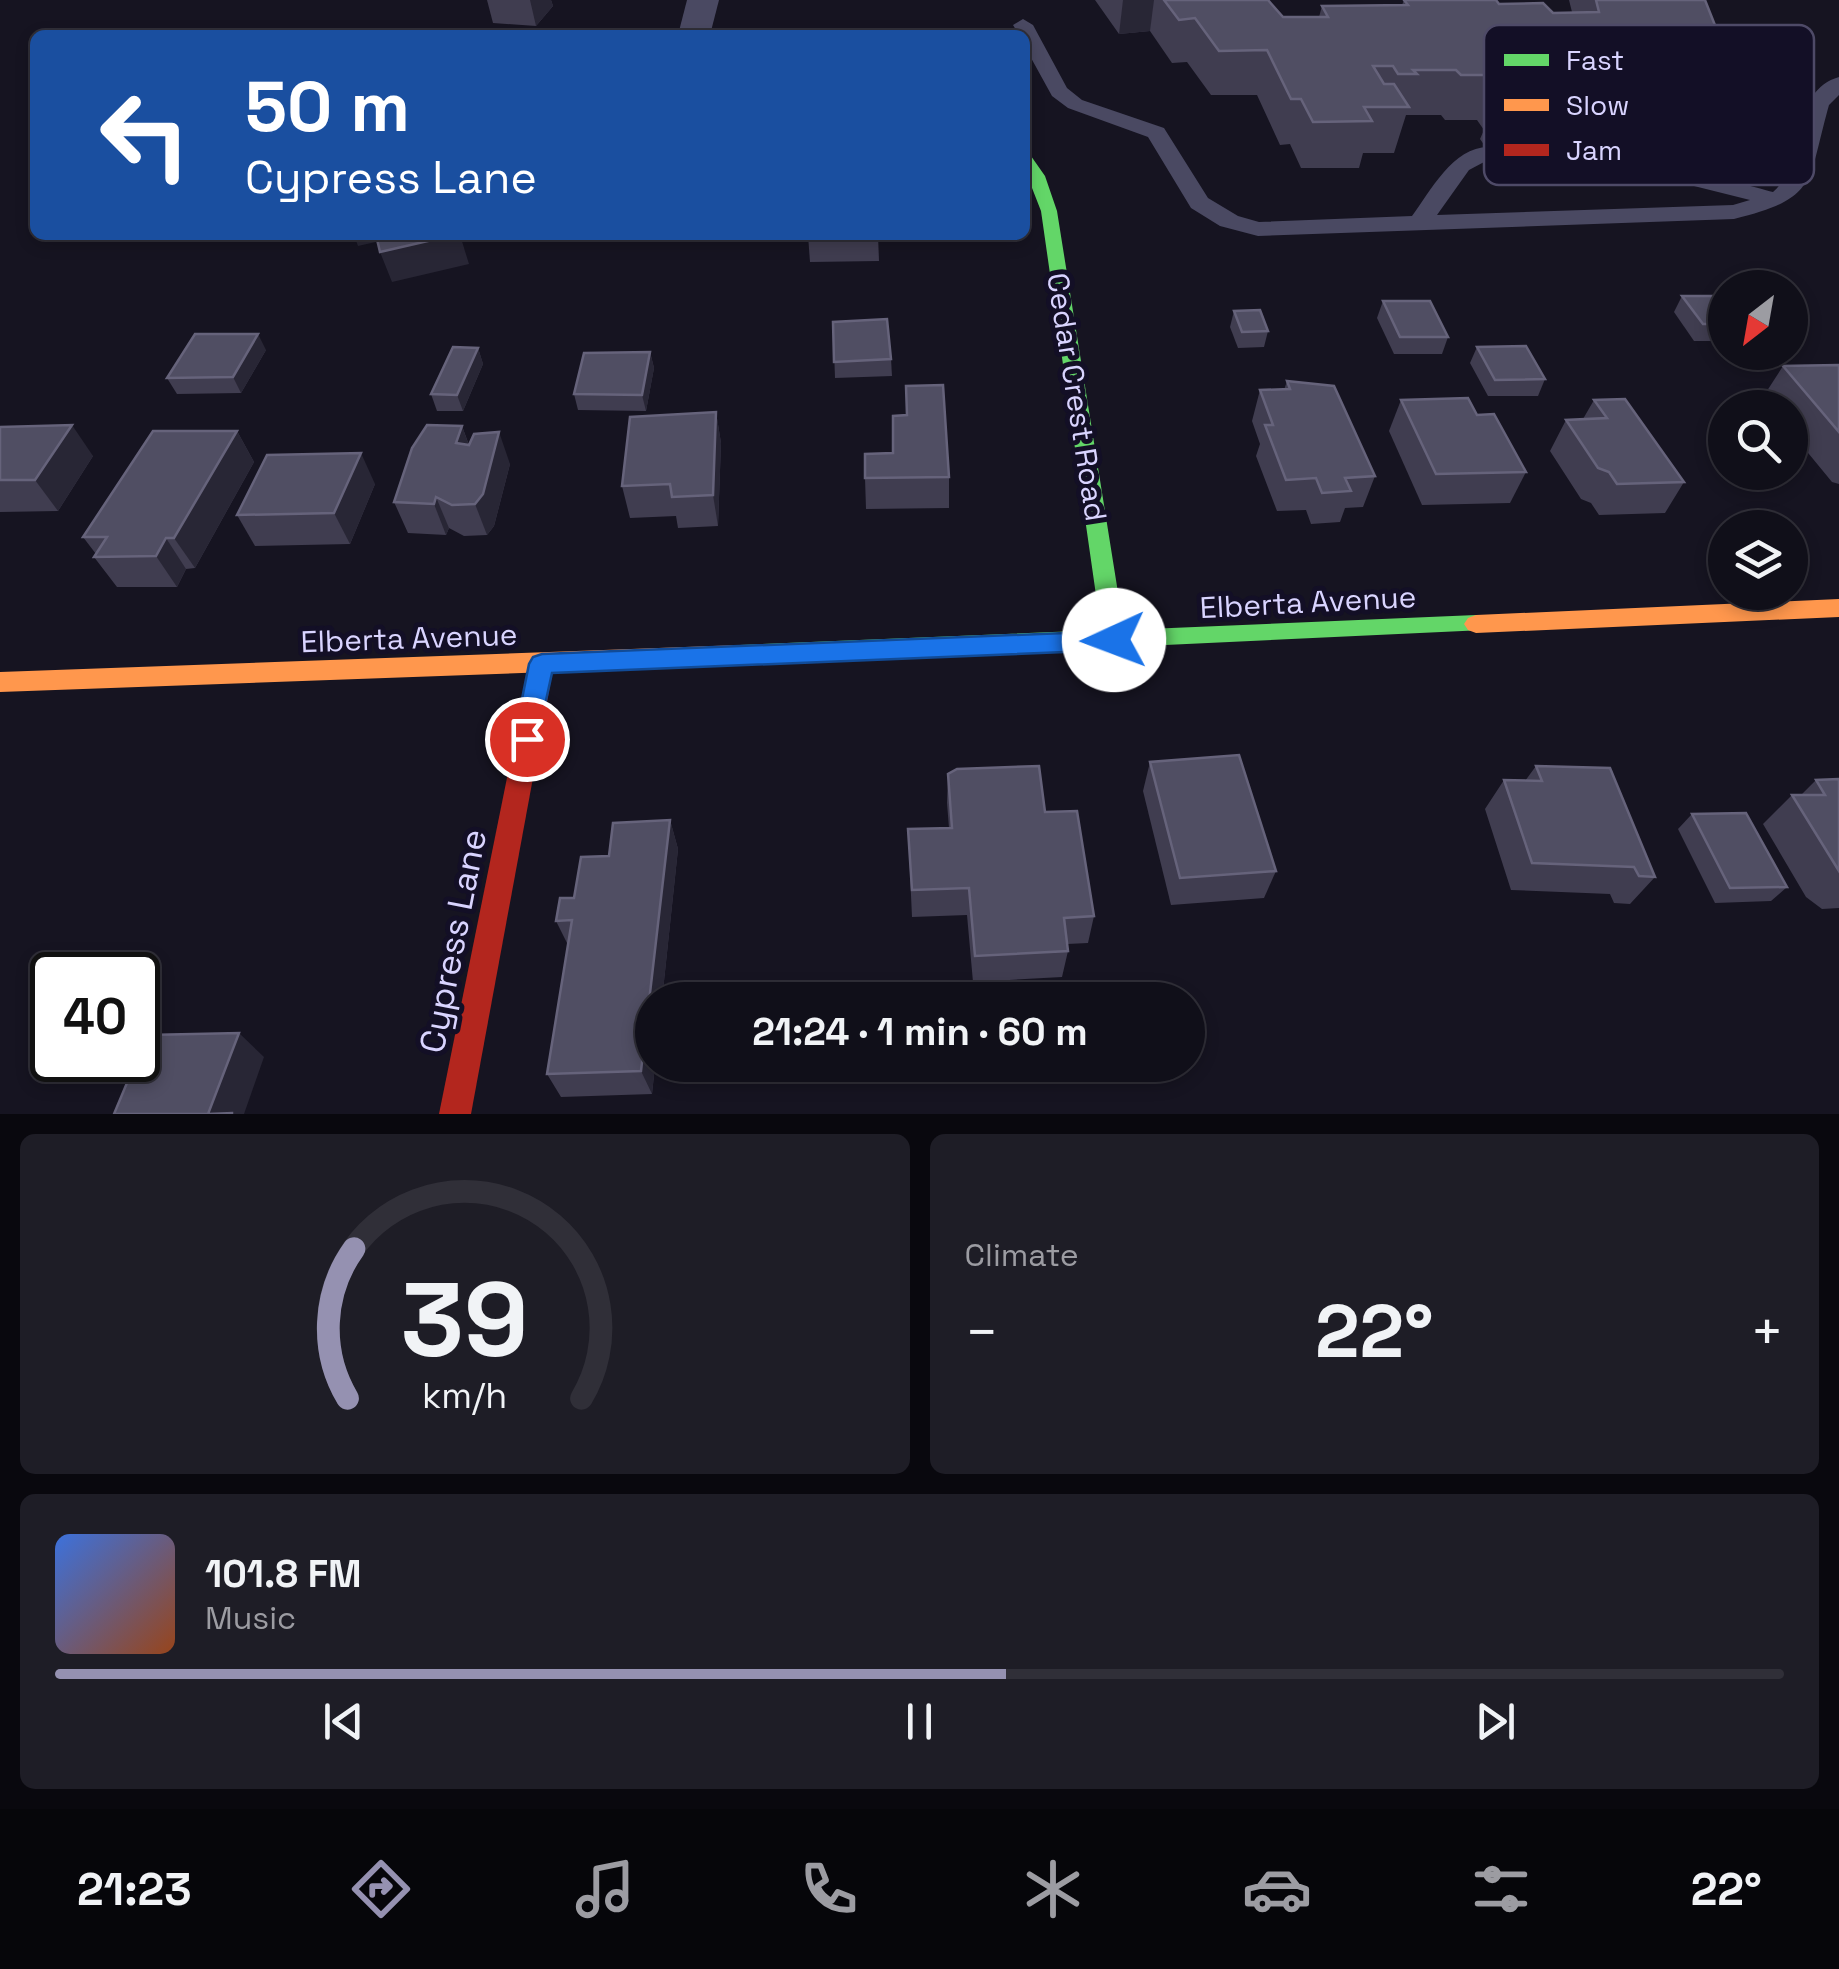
<!DOCTYPE html>
<html lang="en">
<head>
<meta charset="utf-8">
<style>
	:root { --surface:#100f19; --page:#1e1d26; --text:#f1f3f6; --muted:#9c9ca2; --line:#302f38; --accent:#9591b1 }
	body { margin:0; font-family:"Space Grotesk",sans-serif; background:var(--page); color:var(--text); height:100vh; display:flex; flex-direction:column; font-size:38px; white-space:nowrap }
	* { box-sizing:border-box; margin:0 }
	p { font-size:32px; color:var(--muted) }
	.icon { flex:none; width:55px; height:55px; fill:none; stroke:currentColor; stroke-width:2; stroke-linecap:round; stroke-linejoin:round }
	.map { position:relative; height:1114px; overflow:hidden }
	.sheet { display:flex; flex-direction:column; gap:20px; padding:20px; background:#09080e; flex:1 }
	.sheet>* { flex:none }
	.hud { position:absolute; left:30px; top:30px; width:1000px; height:210px; border-radius:15px; box-shadow:0 5px 15px #0003,0 0 0 2px var(--line); background:#1a4fa0; color:#fff; overflow:hidden }
	.needle { width:65px; rotate:211deg }
	.fabs { position:absolute; left:1708px; top:270px; display:grid; gap:20px }
	.fabs a { display:grid; place-items:center; width:100px; height:100px; border-radius:50%; background:var(--surface); box-shadow:0 5px 15px #0003,0 0 0 2px var(--line); font-size:50px }
	.speed { position:absolute; left:30px; top:952px; display:flex; gap:20px; font-size:50px; font-weight:700; text-align:center }
	.speed>* { display:grid; place-content:center; width:130px; height:130px; border-radius:50%; background:var(--surface); box-shadow:0 5px 15px #0003,0 0 0 2px var(--line); line-height:1 }
	.speed .limit { border:5px solid #111; border-radius:15px; background:#fff; color:#111 }
	.pin { position:absolute; display:grid; place-items:center; width:85px; height:85px; color:#fff; margin:-42px; border:5px solid #fff; border-radius:50%; box-shadow:0 2px 10px #0007 }
	.me { position:absolute; width:110px; margin:-55px; rotate:268deg; stroke-linejoin:round; filter:drop-shadow(0 0 8px #0008) }
	.turn { display:flex; align-items:center; gap:35px; height:210px; padding:0 50px; font-size:45px }
	.turn .icon { width:130px; height:130px; stroke-width:2.5 }
	.turn b { display:block; font-size:70px; line-height:85px }
	.big { font-size:75px; font-weight:700; line-height:1.1 }
	.sheet .card { flex:1; display:flex; flex-direction:column; justify-content:center; gap:15px; min-width:0; padding:0 35px; border-radius:15px; background:var(--page) }
	.sheet .dial { align-items:center; gap:0 }
	.dial svg { height:260px; overflow:visible; fill:none; stroke:var(--line); stroke-width:7; stroke-linecap:round; text-anchor:middle }
	.dial text { fill:var(--text); stroke:none }
	.song { display:flex; align-items:center; gap:30px }
	.cover { width:120px; height:120px; border-radius:15px; background:linear-gradient(135deg,hsl(220 70% 55%),hsl(20 70% 35%)) }
	.played { height:10px; border-radius:5px; background:linear-gradient(90deg,var(--accent) 55%,var(--line) 55%) }
	.keys { display:flex; justify-content:space-around; direction:ltr }
	.heat { display:flex; justify-content:space-between; align-items:center; font-size:55px; direction:ltr }
	.sheet .tiles { flex:1; display:grid; gap:20px; grid-template-columns:1fr 1fr }
	.card:last-child { grid-column:span 2 }
	.trip { position:absolute; left:635px; top:982px; width:570px; height:100px; border-radius:50px; background:var(--surface); box-shadow:0 5px 15px #0003,0 0 0 2px var(--line); font-weight:700; line-height:100px; text-align:center }
	.dock { display:flex; height:160px; justify-content:space-around; align-items:center; background:#06060a; color:var(--muted) }
	.dock .icon { width:70px; height:70px }
	.dock .current { color:var(--accent) }
	.dock b { font-size:45px; color:var(--text) }
	.map>svg:first-child { display:block }
	.lines { fill:none; stroke-linecap:round; stroke-linejoin:round }
	.lane { fill:#4a4962; fill-rule:evenodd }
	.street { fill:#4a4962; fill-rule:evenodd }
	.fast { fill:#63d668; fill-rule:evenodd }
	.slow { fill:#ff974d; fill-rule:evenodd }
	.jam { fill:#b3261e; fill-rule:evenodd }
	.wall { fill:#403d50 }
	.shaded-wall { fill:#282635 }
	.building { fill:#504e63; stroke:#66637b; stroke-width:2.5 }
	.route { fill:#1a73e8; stroke:#114b97; stroke-width:2.5 }
	.labels { text-anchor:middle; dominant-baseline:central; stroke-width:10; stroke-linejoin:round; paint-order:stroke }
	.street-label { font-size:30px; fill:#d9d4ff; stroke:#130f26 }
	.near-street-label { font-size:35px; fill:#d9d4ff; stroke:#130f26 }
	.key { fill:#130f26; stroke:#4e4a67; stroke-width:2.5 }
	.key-label { font-size:28px; fill:#d9d4ff }
</style>
</head>
<body>
<div class="map">
<svg width="1839" height="1114" viewBox="0 0 1839 1114">
	<rect width="100%" height="100%" fill="#161421"/>
	<g class="lines">
		<path class="lane" d="M 1023,19 L 1033,25 L 1067,88 L 1082,100 L 1164,128 L 1208,198 L 1238,216 L 1259,222 L 1412,216 C 1432,189 1457,139 1498,148 L 1501,153 L 1469,170 L 1437,215 L 1733,205 L 1750,200 L 1618,167 L 1550,159 L 1539,152 C 1560,131 1737,183 1773,192 C 1806,164 1789,91 1839,77 L 1839,95 L 1829,105 C 1807,183 1819,198 1734,219 L 1258,236 L 1220,226 L 1191,208 L 1148,137 L 1068,108 L 1052,96 L 1025,47 L 1025,35 L 1019,35 L 1013,25 Z"/>
		<path class="street" d="M 687,0 L 719,0 L 710,35 L 678,35 Z"/>
		<path class="fast" d="M 1025,154 L 1031,156 L 1045,176 L 1057,211 L 1124,630 L 1476,615 L 1484,618 L 1488,624 L 1484,630 L 740,665 L 731,662 L 728,655 L 731,648 L 740,645 L 1101,630 L 1041,211 L 1025,170 Z"/>
		<g class="slow">
			<path d="M 1839,599 L 1839,617 L 1476,633 L 1468,630 L 1464,624 L 1468,618 L 1476,615 Z"/>
			<path d="M 740,645 L 749,648 L 752,655 L 749,662 L 740,665 L 0,692 L 0,672 Z"/>
		</g>
		<path class="jam" d="M 542,654 L 551,657 L 554,664 L 471,1114 L 439,1114 L 530,664 L 533,657 Z"/>
	</g>
	<g class="wall">
		<path d="M 487,0 L 551,0 L 553,6 L 536,26 L 493,23 Z"/>
		<path d="M 1095,0 L 1268,0 L 1283,17 L 1319,17 L 1322,6 L 1402,5 L 1404,0 L 1499,4 L 1553,13 L 1572,12 L 1569,0 L 1705,0 L 1720,38 L 1716,46 L 1728,58 L 1706,102 L 1586,104 L 1583,112 L 1574,112 L 1582,122 L 1563,168 L 1501,169 L 1480,139 L 1484,130 L 1477,120 L 1445,120 L 1441,115 L 1406,115 L 1394,153 L 1363,153 L 1359,168 L 1301,168 L 1290,144 L 1280,145 L 1257,95 L 1211,95 L 1187,62 L 1172,63 L 1150,31 L 1119,34 Z"/>
		<path d="M 808,235 L 878,235 L 879,261 L 810,262 Z"/>
		<path d="M 1682,296 L 1725,296 L 1725,341 L 1694,341 L 1674,312 Z"/>
		<path d="M 1383,301 L 1448,337 L 1442,354 L 1394,354 L 1377,318 Z"/>
		<path d="M 1234,311 L 1268,331 L 1264,347 L 1238,348 L 1230,327 Z"/>
		<path d="M 833,322 L 891,359 L 892,376 L 835,378 Z"/>
		<path d="M 1477,347 L 1545,379 L 1538,396 L 1488,396 L 1470,363 Z"/>
		<path d="M 478,348 L 483,364 L 463,411 L 437,411 L 431,394 Z"/>
		<path d="M 266,350 L 241,393 L 177,394 L 167,378 Z"/>
		<path d="M 650,352 L 654,368 L 646,411 L 578,410 L 574,394 Z"/>
		<path d="M 1839,365 L 1839,484 L 1832,482 L 1790,431 L 1790,408 L 1771,408 L 1763,397 L 1783,366 Z"/>
		<path d="M 1287,381 L 1375,476 L 1363,507 L 1345,508 L 1340,522 L 1311,524 L 1306,510 L 1277,511 L 1256,456 L 1260,444 L 1252,421 L 1260,390 L 1284,390 Z"/>
		<path d="M 906,386 L 949,477 L 949,508 L 866,509 L 865,478 L 893,453 L 906,416 Z"/>
		<path d="M 1401,400 L 1477,415 L 1526,472 L 1510,503 L 1422,505 L 1389,431 Z"/>
		<path d="M 1594,400 L 1684,482 L 1665,513 L 1599,515 L 1591,503 L 1581,499 L 1550,451 L 1566,420 L 1583,419 Z"/>
		<path d="M 716,412 L 721,443 L 718,526 L 678,528 L 676,516 L 630,518 L 622,486 Z"/>
		<path d="M 462,426 L 469,445 L 510,464 L 494,526 L 487,535 L 464,536 L 449,528 L 446,535 L 408,533 L 394,502 Z"/>
		<path d="M 0,427 L 93,456 L 58,511 L 0,512 Z"/>
		<path d="M 237,431 L 254,462 L 195,568 L 186,569 L 177,587 L 117,587 L 94,557 L 96,554 L 83,537 Z"/>
		<path d="M 375,484 L 350,544 L 255,546 L 237,515 Z"/>
		<path d="M 1150,762 L 1276,871 L 1264,898 L 1171,905 L 1143,791 Z"/>
		<path d="M 1536,766 L 1655,877 L 1630,904 L 1614,903 L 1610,894 L 1511,890 L 1485,809 L 1504,780 L 1525,781 Z"/>
		<path d="M 948,774 L 1045,812 L 1094,916 L 1088,943 L 1067,944 L 1068,951 L 1062,977 L 973,982 L 967,915 L 912,917 L 908,829 L 949,828 L 947,803 Z"/>
		<path d="M 1839,779 L 1839,908 L 1822,909 L 1806,897 L 1763,824 L 1792,795 L 1801,795 L 1816,780 Z"/>
		<path d="M 1692,814 L 1787,887 L 1771,901 L 1715,903 L 1678,829 Z"/>
		<path d="M 670,820 L 678,849 L 652,1094 L 561,1097 L 547,1074 L 568,945 L 556,921 L 609,856 Z"/>
	</g>
	<g class="shaded-wall">
		<path d="M 530,0 L 551,0 L 553,6 L 536,26 Z"/>
		<path d="M 1123,0 L 1154,0 L 1150,31 L 1119,34 Z"/>
		<path d="M 354,235 L 378,235 L 380,241 L 358,246 Z"/>
		<path d="M 454,235 L 460,235 L 469,264 L 392,282 L 380,252 Z"/>
		<path d="M 258,334 L 266,350 L 241,393 L 233,377 Z"/>
		<path d="M 478,348 L 483,364 L 463,411 L 457,395 Z"/>
		<path d="M 650,352 L 654,368 L 646,411 L 642,395 Z"/>
		<path d="M 716,412 L 721,443 L 718,526 L 713,495 Z"/>
		<path d="M 72,425 L 93,456 L 58,511 L 35,480 Z"/>
		<path d="M 462,426 L 473,457 L 456,443 Z"/>
		<path d="M 237,431 L 254,462 L 195,568 L 174,538 Z"/>
		<path d="M 499,432 L 510,464 L 494,526 L 487,535 L 475,504 Z"/>
		<path d="M 361,453 L 375,484 L 350,544 L 334,513 Z"/>
		<path d="M 436,497 L 449,528 L 446,535 L 434,504 Z"/>
		<path d="M 166,538 L 186,569 L 177,587 L 156,556 Z"/>
		<path d="M 670,820 L 678,849 L 662,1000 L 652,1000 L 652,1065 L 655,1065 L 652,1094 L 641,1071 Z"/>
		<path d="M 239,1033 L 264,1057 L 244,1114 L 208,1114 Z"/>
	</g>
	<g class="building">
		<path d="M 1164,0 L 1268,0 L 1283,17 L 1328,17 L 1322,6 L 1408,5 L 1404,0 L 1496,0 L 1499,4 L 1543,3 L 1553,13 L 1599,12 L 1596,0 L 1705,0 L 1720,38 L 1707,39 L 1728,58 L 1596,59 L 1602,66 L 1556,67 L 1561,73 L 1532,73 L 1547,92 L 1558,92 L 1582,122 L 1519,123 L 1497,93 L 1507,93 L 1493,75 L 1461,75 L 1456,70 L 1413,70 L 1417,74 L 1398,74 L 1393,66 L 1373,66 L 1384,84 L 1394,84 L 1409,107 L 1364,107 L 1372,121 L 1313,122 L 1301,99 L 1291,99 L 1267,50 L 1219,51 L 1195,18 L 1179,20 Z"/>
		<path d="M 380,30 L 399,33 L 396,35 L 374,35 Z"/>
		<path d="M 376,235 L 454,235 L 380,252 Z"/>
		<path d="M 1682,296 L 1725,296 L 1725,324 L 1703,324 Z"/>
		<path d="M 1383,301 L 1430,301 L 1448,337 L 1400,337 Z"/>
		<path d="M 1260,310 L 1268,331 L 1242,332 L 1234,311 Z"/>
		<path d="M 887,319 L 891,359 L 834,362 L 833,322 Z"/>
		<path d="M 195,334 L 258,334 L 233,377 L 167,378 Z"/>
		<path d="M 1526,346 L 1545,379 L 1495,380 L 1477,347 Z"/>
		<path d="M 453,347 L 478,348 L 457,395 L 431,394 Z"/>
		<path d="M 650,352 L 642,395 L 574,394 L 584,353 Z"/>
		<path d="M 1839,365 L 1839,432 L 1783,366 Z"/>
		<path d="M 1287,381 L 1334,386 L 1375,476 L 1345,478 L 1351,491 L 1322,493 L 1316,478 L 1286,480 L 1265,425 L 1273,425 L 1260,390 L 1290,389 Z"/>
		<path d="M 943,385 L 949,477 L 865,478 L 865,454 L 893,453 L 893,416 L 907,415 L 906,386 Z"/>
		<path d="M 1468,398 L 1477,415 L 1494,414 L 1526,472 L 1436,474 L 1401,400 Z"/>
		<path d="M 1625,399 L 1684,482 L 1617,484 L 1609,472 L 1598,468 L 1566,420 L 1607,418 L 1594,400 Z"/>
		<path d="M 716,412 L 713,495 L 672,497 L 670,484 L 622,486 L 630,417 Z"/>
		<path d="M 72,425 L 35,480 L 0,480 L 0,427 Z"/>
		<path d="M 427,425 L 462,426 L 456,443 L 469,445 L 474,434 L 499,432 L 483,494 L 475,504 L 452,505 L 436,497 L 434,504 L 394,502 L 412,448 Z"/>
		<path d="M 153,431 L 237,431 L 174,538 L 166,538 L 156,556 L 94,557 L 107,537 L 83,537 Z"/>
		<path d="M 361,453 L 334,513 L 237,515 L 267,455 Z"/>
		<path d="M 1239,755 L 1276,871 L 1180,878 L 1150,762 Z"/>
		<path d="M 1039,766 L 1045,812 L 1077,811 L 1094,916 L 1064,918 L 1068,951 L 975,956 L 969,888 L 912,890 L 908,829 L 952,828 L 948,774 L 957,769 Z"/>
		<path d="M 1536,766 L 1610,768 L 1655,877 L 1639,876 L 1634,867 L 1532,863 L 1504,780 L 1542,781 Z"/>
		<path d="M 1839,779 L 1839,871 L 1792,795 L 1825,795 L 1816,780 Z"/>
		<path d="M 1746,813 L 1787,887 L 1730,888 L 1692,814 Z"/>
		<path d="M 670,820 L 641,1071 L 547,1074 L 572,920 L 556,921 L 560,898 L 574,898 L 581,857 L 609,856 L 613,823 Z"/>
		<path d="M 239,1033 L 208,1114 L 232,1113 L 232,1114 L 114,1114 L 147,1035 Z"/>
	</g>
	<path class="route" d="M 1114,631 L 1122,634 L 1126,640 L 1122,647 L 1114,650 L 552,673 L 536,746 L 527,750 L 518,746 L 514,739 L 529,664 L 533,657 L 542,654 Z"/>
	<g class="labels">
		<g class="street-label">
			<text transform="translate(1077 397) rotate(81)">Cedar Crest Road</text>
			<text transform="translate(1308 602) rotate(-3)">Elberta Avenue</text>
			<text transform="translate(409 638) rotate(-2)">Elberta Avenue</text>
		</g>
		<g class="near-street-label">
			<text transform="translate(453 941) rotate(-79)">Cypress Lane</text>
		</g>
	</g>
	<rect x="1484" y="25" width="330" height="160" rx="15" class="key"/>
	<rect x="1504" y="54" width="45" height="12" fill="#63d668"/>
	<rect x="1504" y="99" width="45" height="12" fill="#ff974d"/>
	<rect x="1504" y="144" width="45" height="12" fill="#b3261e"/>
	<g class="key-label">
		<text x="1566" y="70">Fast</text>
		<text x="1566" y="115">Slow</text>
		<text x="1566" y="160">Jam</text>
	</g>
</svg>
<div class="fabs">
<a><svg class="needle" viewBox="-14 -14 28 28"><path d="M0-13l5 13h-10z" fill="#e53935"/><path d="M0 13l5-13h-10z" fill="#9c9ca2"/></svg></a>
<a><svg class="icon" aria-label="search" viewBox="0 0 24 24"><circle cx="10" cy="10" r="6"/><path d="M15 15l6 6"/></svg></a>
<a><svg class="icon" aria-label="layers" viewBox="0 0 24 24"><path d="M12 4l9 5-9 5-9-5zM3 14l9 5 9-5"/></svg></a>
</div>
<div class="speed"><div class="limit">40</div></div>
<div class="pin" style="left:527px;top:739px;background:#d93025"><svg class="icon" aria-label="arrive" viewBox="0 0 24 24"><path d="M6 21V4h12l-3 4 3 4H6"/></svg></div>
<svg class="me" style="left:1114px;top:640px" viewBox="-20 -20 40 40"><circle r="19" fill="#fff"/><path d="M0-13L10 11 0 6-10 11z" fill="#1a73e8"/></svg>
<div class="trip">21:24 · 1 min · 60 m</div>
<div class="hud">
<div class="turn"><svg class="icon" aria-label="left" viewBox="0 0 24 24"><path d="M17 20v-9H6M10 6l-5 5 5 5"/></svg><div><b>50 m</b>Cypress Lane</div></div>
</div>
</div>
<section class="sheet">
<div class="tiles">
<div class="card dial"><svg viewBox="0 0 100 80">
<path d="M14 69A42 42 0 1 1 86 69"/>
<path d="M14 69A42 42 0 0 1 16 23" stroke="#9591b1"/>
<text x="50" y="56" font-size="32" font-weight="700">39</text>
<text x="50" y="72" font-size="11">km/h</text>
</svg></div>
<div class="card"><p>Climate</p>
<div class="heat"><a>−</a><b class="big">22°</b><a>+</a></div>
</div>
<div class="card">
<div class="song"><i class="cover"></i><div><b>101.8 FM</b><p>Music</p></div></div>
<div class="played"></div>
<div class="keys"><svg class="icon" aria-label="previous" viewBox="0 0 24 24"><path d="M18 5L8 12l10 7zM5 5v14"/></svg><svg class="icon" aria-label="pause" viewBox="0 0 24 24"><path d="M8 5v14M16 5v14"/></svg><svg class="icon" aria-label="next" viewBox="0 0 24 24"><path d="M6 5l10 7-10 7zM19 5v14"/></svg></div>
</div>
</div>
</section>
<nav class="dock">
<b>21:23</b>
<svg class="icon current" aria-label="directions" viewBox="0 0 24 24"><path d="M12 3l9 9-9 9-9-9zM9 14v-3h6M13 9l2 2-2 2"/></svg>
<svg class="icon" aria-label="music" viewBox="0 0 24 24"><path d="M9 18V5l10-2v13"/><circle cx="6" cy="18" r="3"/><circle cx="16" cy="16" r="3"/></svg>
<svg class="icon" aria-label="phone" viewBox="0 0 24 24"><path d="M5 4h4l2 5-3 2q2 4 5 5l2-3 5 2v4C11 20 4 13 5 4z"/></svg>
<svg class="icon" aria-label="climate" viewBox="0 0 24 24"><path d="M12 3v18M4 7l16 10M4 17L20 7"/></svg>
<svg class="icon" aria-label="car" viewBox="0 0 24 24"><path d="M5 17H2v-5l4-1 3-4h7l3 4 3 1v5h-3M9 17h6M6 11h13"/><circle cx="7" cy="17" r="2"/><circle cx="17" cy="17" r="2"/></svg>
<svg class="icon" aria-label="filters" viewBox="0 0 24 24"><path d="M4 7h16M4 17h16"/><circle cx="9" cy="7" r="2"/><circle cx="15" cy="17" r="2"/></svg>
<b>22°</b>
</nav>
</body>
</html>
